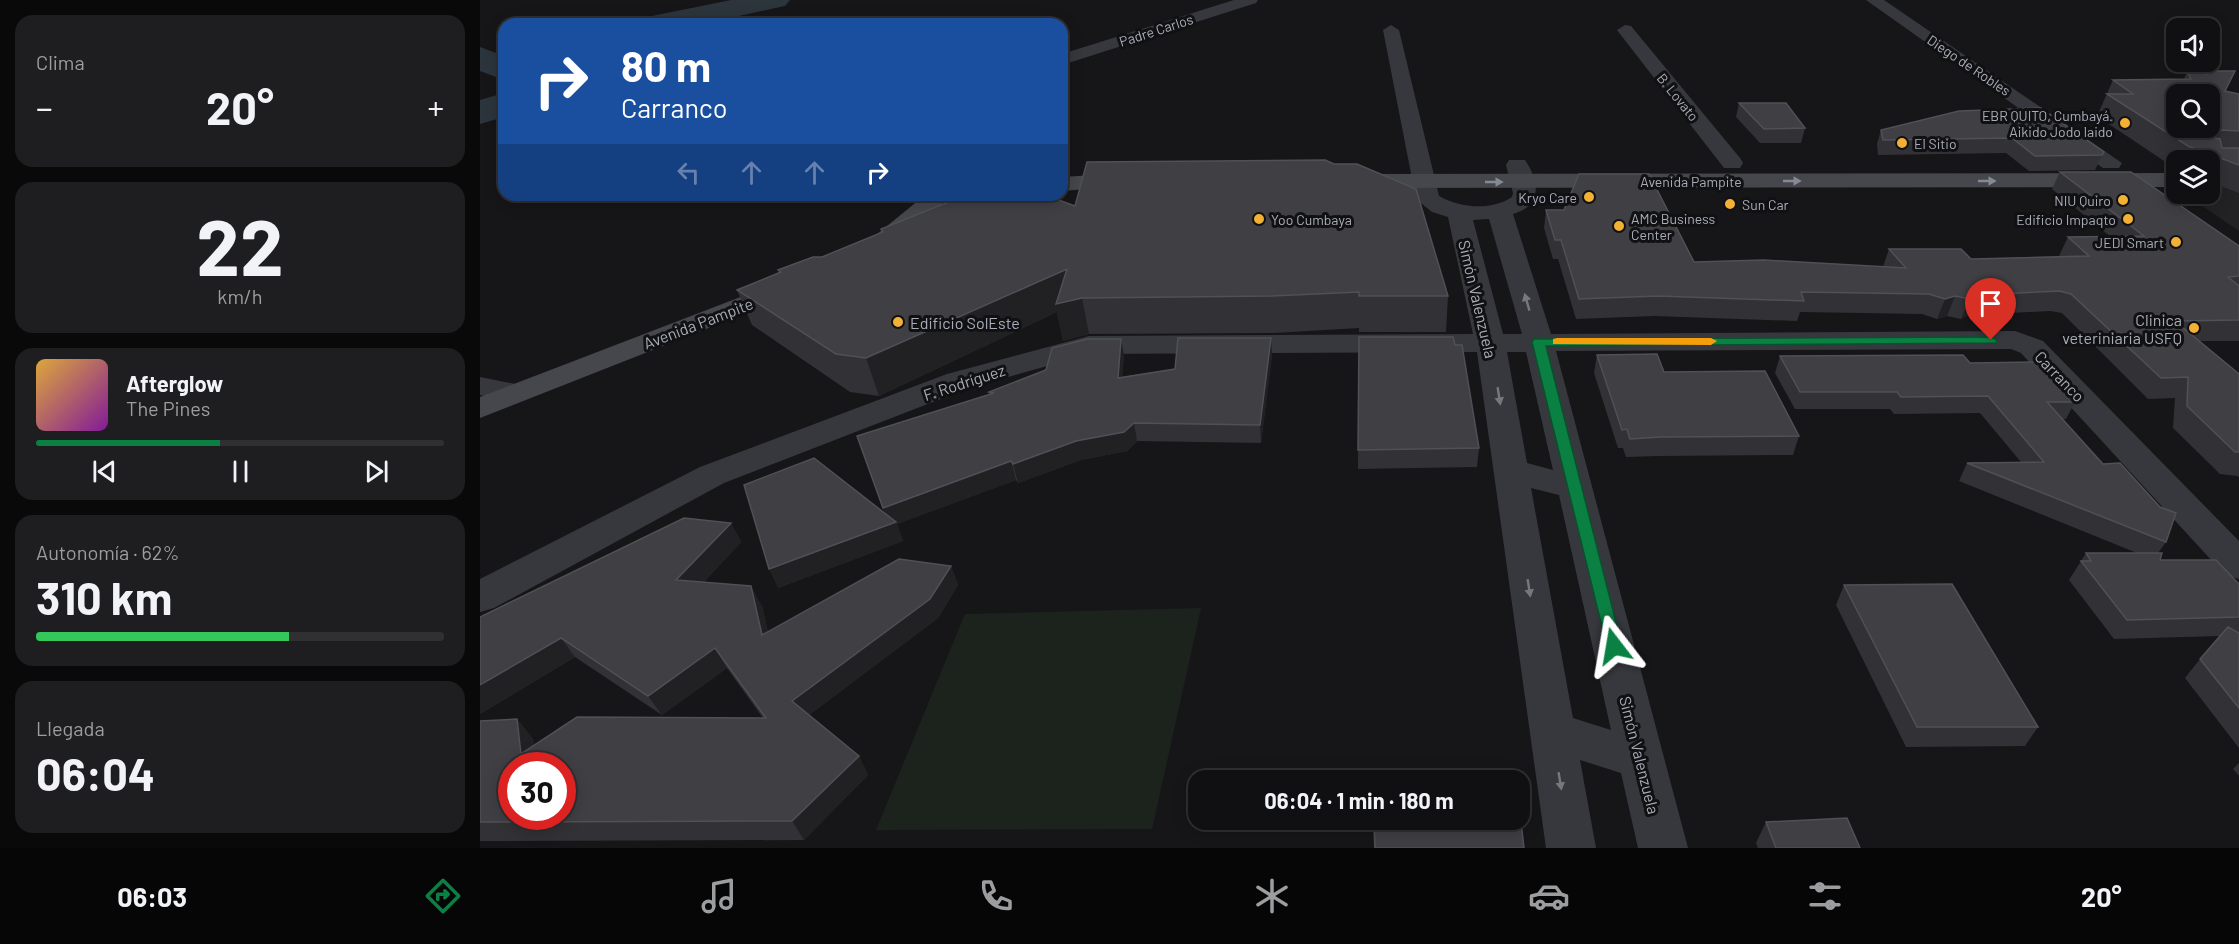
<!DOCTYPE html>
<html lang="es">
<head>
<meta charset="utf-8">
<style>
	:root { --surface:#101012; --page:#1e1e20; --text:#f1f3f6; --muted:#9c9d9f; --line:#303032; --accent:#0b8043 }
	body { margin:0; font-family:Barlow,sans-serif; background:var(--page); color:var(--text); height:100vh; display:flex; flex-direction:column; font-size:22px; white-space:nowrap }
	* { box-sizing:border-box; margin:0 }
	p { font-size:20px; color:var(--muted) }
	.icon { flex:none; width:33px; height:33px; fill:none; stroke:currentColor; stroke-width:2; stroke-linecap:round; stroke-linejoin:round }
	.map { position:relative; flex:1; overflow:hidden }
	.drawer { display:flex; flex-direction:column; gap:15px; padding:15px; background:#09090a; width:480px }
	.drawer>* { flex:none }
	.banner { position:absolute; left:18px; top:18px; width:570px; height:183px; border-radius:18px; box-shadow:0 3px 15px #0003,0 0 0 2px var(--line); background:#1a4fa0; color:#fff; overflow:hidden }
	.tools { position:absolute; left:1686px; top:18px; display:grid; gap:12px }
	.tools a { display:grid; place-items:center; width:54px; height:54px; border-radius:12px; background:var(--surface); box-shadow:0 3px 15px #0003,0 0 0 2px var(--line); font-size:30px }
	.speed { position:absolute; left:18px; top:752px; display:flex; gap:12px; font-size:30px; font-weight:700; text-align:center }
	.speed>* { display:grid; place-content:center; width:78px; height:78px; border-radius:50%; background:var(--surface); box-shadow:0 3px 15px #0003,0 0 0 2px var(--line); line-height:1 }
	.speed .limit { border:9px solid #d22; background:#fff; color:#111 }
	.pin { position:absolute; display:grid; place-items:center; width:51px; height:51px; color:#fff; margin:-62px -26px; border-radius:50% 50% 50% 0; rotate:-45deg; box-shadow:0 0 6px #0007 }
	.pin .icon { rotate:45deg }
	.me { position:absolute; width:66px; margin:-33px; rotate:346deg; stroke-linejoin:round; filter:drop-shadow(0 0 4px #0008) }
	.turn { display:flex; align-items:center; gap:21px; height:126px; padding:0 24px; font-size:27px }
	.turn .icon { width:78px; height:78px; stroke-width:2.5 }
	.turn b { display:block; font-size:42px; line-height:51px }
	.lanes { display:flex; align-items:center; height:57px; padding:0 24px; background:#0003; justify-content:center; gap:30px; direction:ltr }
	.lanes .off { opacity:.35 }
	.big { font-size:45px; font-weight:700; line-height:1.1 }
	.drawer .tile { flex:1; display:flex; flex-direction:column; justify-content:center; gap:9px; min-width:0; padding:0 21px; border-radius:18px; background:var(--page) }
	.drawer .dial { align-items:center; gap:0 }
	.dial b { font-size:78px; line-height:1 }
	.song { display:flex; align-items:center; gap:18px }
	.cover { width:72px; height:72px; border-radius:9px; background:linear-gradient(135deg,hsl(40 70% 55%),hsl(290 70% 35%)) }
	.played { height:6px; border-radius:3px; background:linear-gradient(90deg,var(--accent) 45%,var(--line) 45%) }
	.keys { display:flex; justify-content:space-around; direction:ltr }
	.heat { display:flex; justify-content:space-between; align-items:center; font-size:33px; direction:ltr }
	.charge { height:9px; border-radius:4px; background:linear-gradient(90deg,#34c759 62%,var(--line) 0) }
	.trip { position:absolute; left:708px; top:770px; width:342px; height:60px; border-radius:18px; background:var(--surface); box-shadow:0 3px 15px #0003,0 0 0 2px var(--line); font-weight:700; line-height:60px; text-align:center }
	.menu { display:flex; height:96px; justify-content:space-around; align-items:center; background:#060607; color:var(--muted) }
	.menu .icon { width:42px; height:42px }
	.menu .on { color:var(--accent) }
	.menu b { font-size:27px; color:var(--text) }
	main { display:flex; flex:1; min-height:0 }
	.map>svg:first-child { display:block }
	.built { fill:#222225 }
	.green { fill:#1c231d }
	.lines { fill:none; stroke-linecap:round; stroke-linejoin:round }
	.river { fill:#2c353c; fill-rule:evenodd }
	.street { fill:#37383d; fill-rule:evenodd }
	.secondary { fill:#45474d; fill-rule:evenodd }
	.wall { fill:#323236 }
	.shaded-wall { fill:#212124 }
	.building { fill:#3f3f44; stroke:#4f5156; stroke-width:1.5; fill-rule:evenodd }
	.oneway { fill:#858993 }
	.oneway2 { fill:#757881 }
	.route { fill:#0b8043; stroke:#07532c; stroke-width:1.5 }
	.slow { fill:#f59e0b }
	.poi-dot { fill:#f2b134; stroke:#111113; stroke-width:2 }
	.labels { text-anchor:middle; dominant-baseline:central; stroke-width:6; stroke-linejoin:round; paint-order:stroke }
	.far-street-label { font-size:14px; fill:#a8adb8; stroke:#111113 }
	.far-poi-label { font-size:14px; fill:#a8adb8; stroke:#111113; text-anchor:end }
	.street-label { font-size:16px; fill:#a8adb8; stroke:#111113 }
	.poi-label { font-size:16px; fill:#a8adb8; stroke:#111113; text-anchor:end }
</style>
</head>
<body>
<main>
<section class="drawer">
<div class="tile"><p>Clima</p>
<div class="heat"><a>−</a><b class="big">20°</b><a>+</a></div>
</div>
<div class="tile dial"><b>22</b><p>km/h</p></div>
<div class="tile">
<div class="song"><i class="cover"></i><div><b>Afterglow</b><p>The Pines</p></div></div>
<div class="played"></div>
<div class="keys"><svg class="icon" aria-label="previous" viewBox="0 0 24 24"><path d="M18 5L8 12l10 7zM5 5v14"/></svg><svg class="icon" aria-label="pause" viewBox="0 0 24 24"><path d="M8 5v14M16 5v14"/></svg><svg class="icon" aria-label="next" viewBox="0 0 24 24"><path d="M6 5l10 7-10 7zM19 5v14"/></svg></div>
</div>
<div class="tile"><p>Autonomía · 62%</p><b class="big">310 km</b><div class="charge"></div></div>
<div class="tile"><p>Llegada</p><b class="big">06:04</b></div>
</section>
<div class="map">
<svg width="1759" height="848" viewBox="0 0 1759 848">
	<rect width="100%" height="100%" fill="#161618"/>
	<path class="built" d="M 1730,183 L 1759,183 L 1759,231 L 1705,194 L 1730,194 Z"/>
	<path class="green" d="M 721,608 L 672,829 L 396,830 L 485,614 Z"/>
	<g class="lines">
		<g class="river">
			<path d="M 251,0 L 310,0 L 305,6 L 222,24 L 163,24 L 167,17 Z"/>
			<path d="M 0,47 L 24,56 L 24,80 L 0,71 Z"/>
			<path d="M 24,93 L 24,117 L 0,124 L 0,100 Z"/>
		</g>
		<g class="street">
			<path d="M 754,0 L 778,0 L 776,3 L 582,65 L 582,54 Z"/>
			<path d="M 1386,0 L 1404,0 L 1642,163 L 1639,168 L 1623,168 Z"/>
			<path d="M 911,25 L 919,30 L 959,196 C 979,208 1012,211 1032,197 L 1033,193 L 1026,165 L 1029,160 L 1045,160 C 1060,182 1062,206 1033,214 L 1071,334 L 1535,331 L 1563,341 L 1759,541 L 1759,579 L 1745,575 L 1541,353 L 1531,349 L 1076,351 L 1208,848 L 1158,848 L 1141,773 L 1100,760 L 1116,848 L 1066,848 L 997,352 L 610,354 L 489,388 L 244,483 L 14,608 L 0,612 L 0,579 L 220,467 L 467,374 L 609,336 L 993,334 L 968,217 L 952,212 L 936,199 L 903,30 ZM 1007,219 L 1009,219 L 1042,334 L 1023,334 L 993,220 ZM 1027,352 L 1046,352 L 1073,470 L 1047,463 ZM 1051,488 L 1079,495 L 1131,730 L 1093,718 Z"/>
			<path d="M 1145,25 L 1151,26 L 1260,158 L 1263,163 L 1260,168 L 1244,168 L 1137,30 Z"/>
			<path d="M 0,377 L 45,386 L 50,393 L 45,400 L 34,403 L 0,395 Z"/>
		</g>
		<g class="secondary">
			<path d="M 648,173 L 656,175 L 659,180 L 656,185 L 582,191 L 582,177 Z"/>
			<path d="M 1696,173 L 1696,187 L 873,188 L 865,186 L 861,181 L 865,176 L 873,174 Z"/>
			<path d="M 445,195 L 472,195 L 414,245 L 405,248 L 396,245 L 392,240 L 396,235 Z"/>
			<path d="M 305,280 L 315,282 L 319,288 L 315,294 L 0,418 L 0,397 Z"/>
		</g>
	</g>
	<g class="wall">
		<path d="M 1707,71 L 1745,91 L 1759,94 L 1759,193 L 1730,182 L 1730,160 L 1696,160 L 1696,169 L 1617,116 L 1633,80 L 1704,79 Z"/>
		<path d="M 1259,103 L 1325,128 L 1321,143 L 1280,143 L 1256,117 Z"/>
		<path d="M 1479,111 L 1624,152 L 1615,170 L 1549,171 L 1526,153 L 1398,155 L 1397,144 L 1401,130 Z"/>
		<path d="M 1580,172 L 1759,246 L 1759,341 L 1719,341 L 1759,374 L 1759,477 L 1757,476 L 1740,474 L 1693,428 L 1695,398 L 1668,399 L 1582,313 L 1570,311 L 1489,315 L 1481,319 L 1467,316 L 1457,319 L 1442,314 L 1320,312 L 1317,321 L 1174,316 L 1096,319 L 1078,259 L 1073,259 L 1064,228 L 1066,210 L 1214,262 L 1403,267 L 1409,249 L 1491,259 L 1579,256 L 1588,237 L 1631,237 L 1572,189 Z"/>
		<path d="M 595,206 L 968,296 L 966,332 L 879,332 L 879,328 L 794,333 L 609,334 L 583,341 L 577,312 L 399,396 L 370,392 L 272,325 L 257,290 L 299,273 L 298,270 L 342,257 L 402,232 L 401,229 Z"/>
		<path d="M 879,337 L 999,448 L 997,467 L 878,469 Z"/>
		<path d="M 791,338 L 792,355 L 781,443 L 657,441 L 647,451 L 601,460 L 538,483 L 536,480 L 417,524 L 423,541 L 298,588 L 405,513 L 509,394 L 509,392 L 641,339 L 644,356 L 642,377 L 695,369 Z"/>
		<path d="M 1117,355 L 1184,372 L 1319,436 L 1313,455 L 1177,456 L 1146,457 L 1143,448 L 1138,448 L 1114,373 Z"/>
		<path d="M 1300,356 L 1490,363 L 1595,402 L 1586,419 L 1583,419 L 1686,542 L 1678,553 L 1680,560 L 1759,584 L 1759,748 L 1705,678 L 1720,659 L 1739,636 L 1634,639 L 1589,580 L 1606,553 L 1657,553 L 1479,481 L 1487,463 L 1541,462 L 1500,413 L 1414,414 L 1410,409 L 1315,409 L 1295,373 Z"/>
		<path d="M 251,523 L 261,542 L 224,582 L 282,606 L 288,632 L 471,566 L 478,585 L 458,618 L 329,715 L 379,756 L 388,775 L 324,840 L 0,841 L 0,721 L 37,719 L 53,739 L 54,745 L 283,718 L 247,668 L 182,715 L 95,657 L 0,714 L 0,617 Z"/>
		<path d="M 1364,585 L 1558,727 L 1545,746 L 1426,747 L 1356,605 Z"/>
		<path d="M 1759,763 L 1759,776 L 1753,769 Z"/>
		<path d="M 893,819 L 1044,848 L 894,848 Z"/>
		<path d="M 1286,822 L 1380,848 L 1278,848 L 1276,843 Z"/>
	</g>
	<g class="shaded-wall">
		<path d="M 1742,130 L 1730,153 L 1730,137 Z"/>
		<path d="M 587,269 L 602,298 L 609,334 L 583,341 L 577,312 L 399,396 L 386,358 Z"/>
		<path d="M 1498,295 L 1489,315 L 1481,319 L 1490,299 Z"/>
		<path d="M 1475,296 L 1467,316 L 1457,319 L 1465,299 Z"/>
		<path d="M 791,338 L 792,355 L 781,443 L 780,425 Z"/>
		<path d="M 641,339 L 644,356 L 641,396 L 638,378 Z"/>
		<path d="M 654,423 L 657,441 L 647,451 L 601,460 L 538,483 L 533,464 L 596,441 Z"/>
		<path d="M 531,461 L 536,480 L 417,524 L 423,541 L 298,588 L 289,569 L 409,524 L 403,508 Z"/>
		<path d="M 251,523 L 261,542 L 208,599 L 196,580 Z"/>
		<path d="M 471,566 L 478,585 L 458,618 L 322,720 L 312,701 Z"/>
		<path d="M 271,586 L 282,606 L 293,655 L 282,635 Z"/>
		<path d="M 81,638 L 95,657 L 0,714 L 0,685 Z"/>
		<path d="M 235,648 L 247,668 L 182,715 L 168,696 Z"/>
		<path d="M 37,719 L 53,739 L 57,765 L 41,754 Z"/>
		<path d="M 379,756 L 388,775 L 324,840 L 312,821 Z"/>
	</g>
	<g class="building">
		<path d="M 1707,71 L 1727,74 L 1731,71 L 1755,71 L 1745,91 L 1759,94 L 1759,131 L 1742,130 L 1730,137 L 1740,139 L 1742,148 L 1759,148 L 1759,165 L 1708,146 L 1627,94 L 1653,94 L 1633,80 L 1711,79 ZM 1696,94 L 1730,94 L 1730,128 L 1696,128 Z"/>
		<path d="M 1259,103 L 1306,103 L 1325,128 L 1284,129 Z"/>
		<path d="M 1561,108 L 1624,152 L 1622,155 L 1555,156 L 1532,138 L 1403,140 L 1401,130 L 1479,111 Z"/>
		<path d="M 845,160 L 854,164 L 877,164 L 936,189 L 968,296 L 879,296 L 879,292 L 792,296 L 602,298 L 576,304 L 587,269 L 386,358 L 356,354 L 257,290 L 301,272 L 298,270 L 333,257 L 342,257 L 403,232 L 401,229 L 486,195 L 565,195 L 595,206 L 607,162 Z"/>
		<path d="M 1580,172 L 1651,172 L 1759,246 L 1759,276 L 1748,277 L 1759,286 L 1759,320 L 1695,321 L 1759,374 L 1759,452 L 1755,452 L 1707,406 L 1708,377 L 1681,378 L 1591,294 L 1579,291 L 1498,295 L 1490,299 L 1475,296 L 1465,299 L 1449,294 L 1321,292 L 1324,301 L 1178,296 L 1099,299 L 1081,240 L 1075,240 L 1066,210 L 1084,210 L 1099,174 L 1169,174 L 1214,262 L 1284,260 L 1426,268 L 1409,249 L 1481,249 L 1491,259 L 1609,256 L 1588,237 L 1664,236 Z"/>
		<path d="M 879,337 L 973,337 L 975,345 L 982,345 L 999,448 L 878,450 Z"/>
		<path d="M 698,338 L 791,338 L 780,425 L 654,423 L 644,432 L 596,441 L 533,464 L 531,461 L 403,508 L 377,436 L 514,393 L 509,392 L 566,370 L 572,348 L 607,339 L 641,339 L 638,378 L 695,369 Z"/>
		<path d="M 1177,354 L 1184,372 L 1285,371 L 1319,436 L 1181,437 L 1150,439 L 1147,429 L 1142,430 L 1117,355 Z"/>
		<path d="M 1483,355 L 1490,363 L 1557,362 L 1595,402 L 1567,402 L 1623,464 L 1640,463 L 1680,507 L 1696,513 L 1686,542 L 1487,463 L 1564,462 L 1508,396 L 1421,397 L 1417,392 L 1320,392 L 1300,356 Z"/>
		<path d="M 334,458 L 416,522 L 289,569 L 264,485 Z"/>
		<path d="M 204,518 L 251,523 L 196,580 L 271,586 L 282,635 L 419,559 L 471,566 L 450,599 L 312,701 L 379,756 L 312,821 L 0,822 L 0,721 L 37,719 L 41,754 L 97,717 L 286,718 L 235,648 L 168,696 L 81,638 L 0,685 L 0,617 ZM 32,765 L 82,765 L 82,816 L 32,816 Z"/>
		<path d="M 1606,553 L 1682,553 L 1680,560 L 1736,560 L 1759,584 L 1759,617 L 1647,620 L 1601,561 L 1611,561 Z"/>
		<path d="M 1472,584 L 1558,727 L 1437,727 L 1364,585 Z"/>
		<path d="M 1748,627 L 1759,633 L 1759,708 L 1720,659 Z"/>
		<path d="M 1040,813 L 1044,848 L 895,848 L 894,819 L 1040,819 Z"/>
		<path d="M 1367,818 L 1380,848 L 1296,848 L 1286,822 Z"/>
	</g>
	<defs><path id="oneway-solid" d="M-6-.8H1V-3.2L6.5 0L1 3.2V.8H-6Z" transform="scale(1.5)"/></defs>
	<g class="oneway">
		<use href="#oneway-solid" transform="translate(1312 181)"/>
		<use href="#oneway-solid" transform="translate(1507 181)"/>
		<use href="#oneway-solid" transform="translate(1014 182)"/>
	</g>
	<g class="oneway2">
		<use href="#oneway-solid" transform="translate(1047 302) rotate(-106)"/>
		<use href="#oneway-solid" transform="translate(1019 396) rotate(81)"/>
		<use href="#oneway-solid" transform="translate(1049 588) rotate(81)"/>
		<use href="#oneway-solid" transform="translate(1080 781) rotate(81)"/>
	</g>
	<path class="route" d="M 1511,337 L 1517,340 L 1516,343 L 1066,346 L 1142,646 L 1140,651 L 1128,651 L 1052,342 L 1054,339 Z"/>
	<path class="slow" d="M 1077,338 L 1231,338 L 1237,341 L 1231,345 L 1073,344 L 1073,339 Z"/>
	<g class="poi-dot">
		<circle cx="1645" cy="123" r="6"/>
		<circle cx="1422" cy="143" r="6"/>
		<circle cx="1109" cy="197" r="6"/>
		<circle cx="1643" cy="200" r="6"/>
		<circle cx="1250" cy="204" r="6"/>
		<circle cx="779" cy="219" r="6"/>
		<circle cx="1648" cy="219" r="6"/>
		<circle cx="1139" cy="226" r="6"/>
		<circle cx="1696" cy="242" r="6"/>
		<circle cx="418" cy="322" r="6"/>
		<circle cx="1714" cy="328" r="6"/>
	</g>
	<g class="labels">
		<g class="far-street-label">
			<text transform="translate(676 30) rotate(-18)">Padre Carlos</text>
			<text transform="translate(1489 65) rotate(34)">Diego de Robles</text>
			<text transform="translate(1198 97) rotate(51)">B. Lovato</text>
			<text x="1211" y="181">Avenida Pampite</text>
		</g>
		<g class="far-poi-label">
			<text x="1633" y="115">EBR QUITO, Cumbayá.<tspan x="1633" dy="16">Aikido Jodo laido</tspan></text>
			<text x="1434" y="143" text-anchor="start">El Sitio</text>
			<text x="1097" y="197">Kryo Care</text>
			<text x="1631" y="200">NIU Quiro</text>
			<text x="1262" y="204" text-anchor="start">Sun Car</text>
			<text x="1151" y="218" text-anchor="start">AMC Business<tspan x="1151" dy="16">Center</tspan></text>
			<text x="791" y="219" text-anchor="start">Yoo Cumbaya</text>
			<text x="1636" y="219">Edificio Impaqto</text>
			<text x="1684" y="242">JEDI Smart</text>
		</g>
		<g class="street-label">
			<text transform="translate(998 299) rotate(77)">Simón Valenzuela</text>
			<text transform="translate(218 323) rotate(-21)">Avenida Pampite</text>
			<text transform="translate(1580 376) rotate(46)">Carranco</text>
			<text transform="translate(484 382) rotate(-18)">F. Rodríguez</text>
			<text transform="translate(1160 755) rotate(76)">Simón Valenzuela</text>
		</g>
		<g class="poi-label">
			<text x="1702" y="319">Clinica<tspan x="1702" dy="18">veteriniaria USFQ</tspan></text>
			<text x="430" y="322" text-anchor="start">Edificio SolEste</text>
		</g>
	</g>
</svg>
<div class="tools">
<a><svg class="icon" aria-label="sound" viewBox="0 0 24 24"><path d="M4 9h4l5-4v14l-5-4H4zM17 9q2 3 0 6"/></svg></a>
<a><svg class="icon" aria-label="search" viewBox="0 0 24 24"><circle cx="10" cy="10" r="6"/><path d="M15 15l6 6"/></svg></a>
<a><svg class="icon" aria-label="layers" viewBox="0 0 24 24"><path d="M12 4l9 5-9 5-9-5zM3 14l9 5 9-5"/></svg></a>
</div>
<div class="speed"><div class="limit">30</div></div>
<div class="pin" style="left:1511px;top:340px;background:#d93025"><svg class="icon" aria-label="arrive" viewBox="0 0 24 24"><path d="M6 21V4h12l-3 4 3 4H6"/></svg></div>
<svg class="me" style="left:1134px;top:646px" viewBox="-20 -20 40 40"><path d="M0-17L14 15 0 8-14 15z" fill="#0b8043" stroke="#fff" stroke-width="4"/></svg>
<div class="trip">06:04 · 1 min · 180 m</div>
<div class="banner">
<div class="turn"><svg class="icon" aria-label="right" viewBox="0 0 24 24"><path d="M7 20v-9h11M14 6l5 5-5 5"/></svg><div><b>80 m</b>Carranco</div></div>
<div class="lanes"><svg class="icon off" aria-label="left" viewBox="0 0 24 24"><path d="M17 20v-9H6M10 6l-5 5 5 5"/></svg><svg class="icon off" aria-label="ahead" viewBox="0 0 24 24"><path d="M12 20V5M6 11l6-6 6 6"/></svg><svg class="icon off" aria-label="ahead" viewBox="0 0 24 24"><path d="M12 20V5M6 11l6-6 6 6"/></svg><svg class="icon" aria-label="right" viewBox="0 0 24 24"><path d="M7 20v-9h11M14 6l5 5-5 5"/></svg></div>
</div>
</div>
</main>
<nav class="menu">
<b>06:03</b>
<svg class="icon on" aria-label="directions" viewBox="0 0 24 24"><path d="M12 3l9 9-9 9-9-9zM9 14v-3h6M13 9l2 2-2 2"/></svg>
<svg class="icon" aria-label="music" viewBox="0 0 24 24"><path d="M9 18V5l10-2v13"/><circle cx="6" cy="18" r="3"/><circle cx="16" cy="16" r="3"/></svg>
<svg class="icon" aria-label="phone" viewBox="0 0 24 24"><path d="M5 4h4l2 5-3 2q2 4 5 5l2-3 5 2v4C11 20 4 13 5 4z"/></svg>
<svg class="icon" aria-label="climate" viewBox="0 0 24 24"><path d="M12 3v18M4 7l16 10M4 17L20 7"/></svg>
<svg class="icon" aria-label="car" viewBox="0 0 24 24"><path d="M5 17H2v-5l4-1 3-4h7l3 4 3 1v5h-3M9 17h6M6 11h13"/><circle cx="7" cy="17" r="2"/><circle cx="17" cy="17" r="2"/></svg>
<svg class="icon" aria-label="filters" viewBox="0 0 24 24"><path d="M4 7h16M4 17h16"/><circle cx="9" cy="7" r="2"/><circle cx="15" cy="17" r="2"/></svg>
<b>20°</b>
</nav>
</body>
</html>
